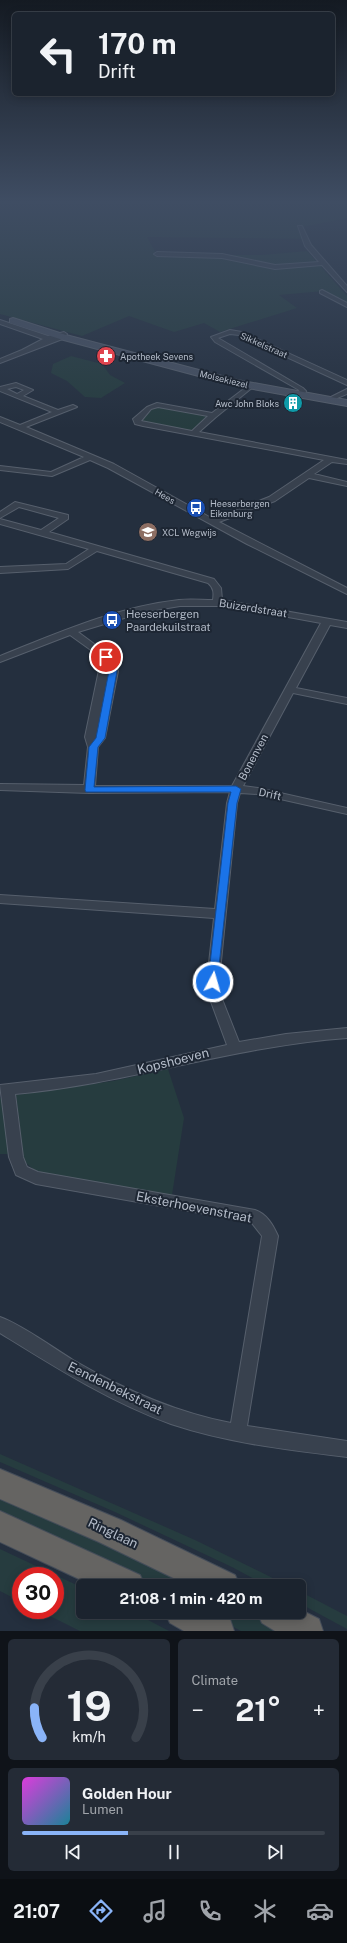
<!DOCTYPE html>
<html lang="en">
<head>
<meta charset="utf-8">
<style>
	:root { --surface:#1b232e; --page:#242b36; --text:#f1f3f6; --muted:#a0a4aa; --line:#39404a; --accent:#8ab4f8 }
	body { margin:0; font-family:"Public Sans",sans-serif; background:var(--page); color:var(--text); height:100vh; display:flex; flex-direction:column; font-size:15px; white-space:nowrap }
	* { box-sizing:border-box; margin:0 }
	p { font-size:13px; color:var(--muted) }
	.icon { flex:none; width:22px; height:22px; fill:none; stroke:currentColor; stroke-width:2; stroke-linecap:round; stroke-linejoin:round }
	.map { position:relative; height:1631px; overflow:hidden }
	.drawer { display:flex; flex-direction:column; gap:8px; padding:8px; background:#0f1319; flex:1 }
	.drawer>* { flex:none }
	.top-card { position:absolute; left:12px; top:12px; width:323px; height:84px; border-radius:6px; box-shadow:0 2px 10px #0003,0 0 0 1px var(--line); background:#1b232e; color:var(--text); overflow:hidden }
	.speed { position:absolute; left:12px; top:1567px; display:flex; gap:8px; font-size:20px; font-weight:700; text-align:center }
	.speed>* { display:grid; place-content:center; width:52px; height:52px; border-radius:50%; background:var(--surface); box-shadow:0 2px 10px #0003,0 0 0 1px var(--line); line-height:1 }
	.speed .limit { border:6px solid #d22; background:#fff; color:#111 }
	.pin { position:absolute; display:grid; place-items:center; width:34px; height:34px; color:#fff; margin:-17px; border:2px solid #fff; border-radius:50%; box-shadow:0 1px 4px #0007 }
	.me { position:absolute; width:44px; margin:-22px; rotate:6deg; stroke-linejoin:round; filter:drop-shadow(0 0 3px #0008) }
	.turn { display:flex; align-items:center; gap:14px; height:84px; padding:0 20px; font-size:18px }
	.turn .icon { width:52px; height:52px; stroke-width:2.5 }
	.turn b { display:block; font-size:28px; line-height:34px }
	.big { font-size:30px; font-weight:700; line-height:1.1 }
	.drawer .tile { flex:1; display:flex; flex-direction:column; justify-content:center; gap:6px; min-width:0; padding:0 14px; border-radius:6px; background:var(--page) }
	.drawer .dial { align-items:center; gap:0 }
	.dial svg { height:104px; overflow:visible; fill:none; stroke:var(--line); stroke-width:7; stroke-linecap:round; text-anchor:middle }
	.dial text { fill:var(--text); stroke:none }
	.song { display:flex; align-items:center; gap:12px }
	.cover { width:48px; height:48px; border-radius:6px; background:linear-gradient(135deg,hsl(300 70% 55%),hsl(190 70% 35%)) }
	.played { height:4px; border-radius:2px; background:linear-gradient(90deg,var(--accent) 35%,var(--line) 35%) }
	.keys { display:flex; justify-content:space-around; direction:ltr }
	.heat { display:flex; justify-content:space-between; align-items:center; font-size:22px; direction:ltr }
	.drawer .tiles { flex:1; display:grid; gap:8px; grid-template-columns:1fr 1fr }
	.tile:last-child { grid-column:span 2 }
	.trip { position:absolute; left:76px; top:1579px; width:230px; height:40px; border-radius:6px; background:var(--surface); box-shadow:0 2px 10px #0003,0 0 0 1px var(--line); font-weight:700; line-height:40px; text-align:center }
	.dock { display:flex; height:64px; justify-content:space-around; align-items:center; background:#0b0e12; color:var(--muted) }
	.dock .icon { width:28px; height:28px }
	.dock .active { color:var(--accent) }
	.dock b { font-size:18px; color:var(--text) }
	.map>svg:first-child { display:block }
	.green { fill:#263c3f }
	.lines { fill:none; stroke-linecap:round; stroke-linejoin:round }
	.minor-casing { stroke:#565f6c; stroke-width:2 }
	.secondary-casing { stroke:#565f6c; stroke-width:2 }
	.trunk-casing { stroke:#434c59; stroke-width:2 }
	.minor { fill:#38414e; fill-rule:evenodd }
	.secondary { fill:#465061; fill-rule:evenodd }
	.trunk { fill:#656462; fill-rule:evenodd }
	.route { fill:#1a73e8; stroke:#114b97 }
	.labels { text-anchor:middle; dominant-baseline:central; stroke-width:4; stroke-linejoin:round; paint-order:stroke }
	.far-street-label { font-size:9px; fill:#b4bcc9; stroke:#1d2633 }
	.far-poi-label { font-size:9px; fill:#b4bcc9; stroke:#1d2633; text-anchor:start }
	.street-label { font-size:11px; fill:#b4bcc9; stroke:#1d2633 }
	.poi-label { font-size:11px; fill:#b4bcc9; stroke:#1d2633; text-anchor:start }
	.near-street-label { font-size:13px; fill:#b4bcc9; stroke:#1d2633 }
</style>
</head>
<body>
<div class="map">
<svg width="347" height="1631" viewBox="0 0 347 1631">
	<rect width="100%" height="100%" fill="#242f3e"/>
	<g class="green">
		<path d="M 0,201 L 347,201 L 347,218 L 302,227 L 306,239 L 147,237 L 157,255 L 262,255 L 307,251 L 347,296 L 347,304 L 324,291 L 279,295 L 297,308 L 220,332 L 204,323 L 174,332 L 129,316 L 82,336 L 0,314 Z"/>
		<path d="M 71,356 L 102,364 L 110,375 L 125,383 L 101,398 L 85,397 L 67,381 L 51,373 L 53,364 Z"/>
		<path d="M 160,407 L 207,416 L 208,417 L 195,429 L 188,431 L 144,422 L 141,418 L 152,408 Z"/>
		<path d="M 168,1069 L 184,1118 L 172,1195 L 47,1174 L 34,1170 L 24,1161 L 16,1095 L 113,1081 Z"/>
		<path d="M 0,1098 L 5,1101 L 6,1108 L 8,1154 L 0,1154 Z"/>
		<path d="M 0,1454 L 195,1540 L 289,1586 L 267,1586 L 232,1567 L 115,1512 L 0,1462 Z"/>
		<path d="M 0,1497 L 26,1508 L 194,1586 L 155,1586 L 67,1543 L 0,1514 Z"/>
		<path d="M 0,1549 L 83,1588 L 83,1612 L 133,1612 L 169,1631 L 80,1631 L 38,1610 L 55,1610 L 55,1576 L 21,1576 L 21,1602 L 0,1591 Z"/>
		<path d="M 299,1591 L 347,1616 L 347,1629 L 299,1603 Z"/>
		<path d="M 204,1612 L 245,1612 L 280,1631 L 241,1631 Z"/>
	</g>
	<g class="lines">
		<defs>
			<g id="minor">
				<path d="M 298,226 L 302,226 L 311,245 L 347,286 L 347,292 L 322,265 L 275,269 L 222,258 L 157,256 L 154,254 L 157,252 L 222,254 L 275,265 L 319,262 L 305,246 Z"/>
				<path d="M 322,290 L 347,303 L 347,307 L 320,293 L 320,291 Z"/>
				<path d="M 0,320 L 48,336 L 64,332 L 67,334 L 65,338 L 0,363 L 0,359 L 22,350 L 43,339 L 0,324 Z"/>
				<path d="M 230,330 L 242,332 L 347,380 L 347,385 L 239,335 L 230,334 L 218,338 L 303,388 L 306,391 L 305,395 L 300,396 L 299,390 L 215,342 L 211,337 Z"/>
				<path d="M 16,383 L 33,390 L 23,396 L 58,410 L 73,405 L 77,407 L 26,427 L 114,464 L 213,519 L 269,497 L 324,460 L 143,426 L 135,424 L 133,419 L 147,407 L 157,403 L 212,413 L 249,385 L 253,385 L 253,387 L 216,417 L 199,432 L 347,460 L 347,464 L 332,462 L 314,474 L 347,482 L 347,486 L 309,478 L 275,501 L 219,522 L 347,588 L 347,594 L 247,544 L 108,468 L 90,460 L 52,476 L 0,470 L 0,466 L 51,472 L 84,457 L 0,422 L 0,417 L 20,425 L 52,412 L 0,391 L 0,387 ZM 16,387 L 24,390 L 17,394 L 7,389 ZM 158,407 L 208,416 L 192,431 L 141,421 L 151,409 Z"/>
				<path d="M 347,389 L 347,394 L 330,401 L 325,400 Z"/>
				<path d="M 15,502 L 68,515 L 68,519 L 49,532 L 214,579 L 221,588 L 222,600 L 347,622 L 347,628 L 330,625 L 296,688 L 347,698 L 347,704 L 293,693 L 243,786 L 258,788 L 347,808 L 347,814 L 258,794 L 240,793 L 237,803 L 219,981 L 222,999 L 239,1042 L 286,1034 L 347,1028 L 347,1038 C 234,1046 127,1084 15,1094 L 23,1157 L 27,1167 L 38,1172 L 255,1210 C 267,1214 273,1225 278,1236 L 247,1426 L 347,1441 L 347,1457 C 288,1450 228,1443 171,1424 C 110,1402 55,1367 0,1333 L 0,1317 C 22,1325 52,1347 73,1360 C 123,1389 174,1412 231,1423 L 262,1236 L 251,1222 L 36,1184 L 16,1175 L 9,1157 L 0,1085 L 96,1074 L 227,1045 L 210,999 L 207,981 L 214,918 L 0,903 L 0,895 L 215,909 L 227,803 L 230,792 L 89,793 L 0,790 L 0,784 L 84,785 L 88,747 L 85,737 L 99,670 L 104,665 L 102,658 L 70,635 L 0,662 L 0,656 C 58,633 116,607 179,600 C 190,599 202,600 213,600 C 214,593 214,588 208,583 L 97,551 L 68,569 L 0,573 L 0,567 L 66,564 L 89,549 L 0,524 L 0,519 L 41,530 L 59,518 L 19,507 L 0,518 L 0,512 ZM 180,606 L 228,606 L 321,623 L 232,786 L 95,786 L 98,747 L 105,738 L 118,671 L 109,655 L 78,632 L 144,612 Z"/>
			</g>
			<path id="secondary" d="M 13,318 L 66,335 L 237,380 L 347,400 L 347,406 L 236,386 L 60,339 L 10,323 L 10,319 Z"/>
			<g id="trunk">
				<path d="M 0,1469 L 121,1520 L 235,1575 L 240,1586 L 190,1586 L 99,1542 L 0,1499 Z"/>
				<path d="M 0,1511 L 140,1575 L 145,1586 L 94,1586 L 0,1542 Z"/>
				<path d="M 299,1609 L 319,1619 L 323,1631 L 275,1631 L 262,1623 L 257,1612 L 299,1612 Z"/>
				<path d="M 165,1612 L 215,1612 L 230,1619 L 234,1631 L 184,1631 L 170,1623 Z"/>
			</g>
		</defs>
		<use href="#minor" class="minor-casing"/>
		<use href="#secondary" class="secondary-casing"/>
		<use href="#trunk" class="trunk-casing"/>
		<use href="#minor" class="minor"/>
		<use href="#secondary" class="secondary"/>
		<use href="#trunk" class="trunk"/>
	</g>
	<linearGradient id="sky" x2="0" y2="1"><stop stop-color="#141a22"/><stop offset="0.47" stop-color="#3f4d63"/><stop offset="1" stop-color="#3f4d63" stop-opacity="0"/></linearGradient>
	<rect width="347" height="429" fill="url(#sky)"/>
	<path class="route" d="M 106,654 L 110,657 L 117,671 L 105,738 L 98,747 L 94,787 L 236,786 L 241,789 L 237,803 L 217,984 L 213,985 L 208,982 L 228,803 L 231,792 L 86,792 L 85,790 L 89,747 L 96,738 L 109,671 L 102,657 Z"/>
	<defs>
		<symbol id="pharmacy-disc" viewBox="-11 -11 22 22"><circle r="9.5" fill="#e0444e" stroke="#1d2633"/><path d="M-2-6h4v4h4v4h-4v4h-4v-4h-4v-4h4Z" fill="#fff"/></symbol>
		<symbol id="building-disc" viewBox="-11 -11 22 22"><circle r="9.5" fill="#0f9aa8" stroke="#1d2633"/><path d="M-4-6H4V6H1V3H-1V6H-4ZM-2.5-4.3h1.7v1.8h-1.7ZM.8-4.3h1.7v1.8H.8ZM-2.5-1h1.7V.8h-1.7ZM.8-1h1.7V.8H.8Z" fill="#fff"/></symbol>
		<symbol id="bus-disc" viewBox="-11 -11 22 22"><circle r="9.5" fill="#1a4fb4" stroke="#1d2633"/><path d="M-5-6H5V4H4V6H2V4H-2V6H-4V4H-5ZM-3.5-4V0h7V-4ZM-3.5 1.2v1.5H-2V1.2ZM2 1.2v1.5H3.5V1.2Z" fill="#fff"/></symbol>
		<symbol id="school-disc" viewBox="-11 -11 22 22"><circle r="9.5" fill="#8d6e63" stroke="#1d2633"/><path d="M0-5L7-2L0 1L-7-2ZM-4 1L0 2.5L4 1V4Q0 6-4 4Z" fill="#fff"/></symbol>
	</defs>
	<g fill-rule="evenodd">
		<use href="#pharmacy-disc" x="95" y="345" width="22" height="22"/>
		<use href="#building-disc" x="282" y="392" width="22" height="22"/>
		<use href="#bus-disc" x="185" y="497" width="22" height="22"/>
		<use href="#school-disc" x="137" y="521" width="22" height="22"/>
		<use href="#bus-disc" x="101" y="609" width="22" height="22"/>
	</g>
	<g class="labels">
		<g class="far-street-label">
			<text transform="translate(264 345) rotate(24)">Sikkelstraat</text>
			<text transform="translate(224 379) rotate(14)">Molsekiezel</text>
			<text transform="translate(165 496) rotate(30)">Hees</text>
		</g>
		<g class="far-poi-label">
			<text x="120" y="356">Apotheek Sevens</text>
			<text x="279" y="403" text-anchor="end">Awc John Bloks</text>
			<text x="210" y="503">Heeserbergen<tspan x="210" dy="10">Eikenburg</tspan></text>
			<text x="162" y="532">XCL Wegwijs</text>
		</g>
		<g class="street-label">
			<text transform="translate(253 608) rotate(9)">Buizerdstraat</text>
			<text transform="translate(253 757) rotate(-62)">Bonenven</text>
			<text transform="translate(270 794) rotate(12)">Drift</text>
		</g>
		<g class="poi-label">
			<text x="126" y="614">Heeserbergen<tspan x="126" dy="13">Paardekuilstraat</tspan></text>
		</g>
		<g class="near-street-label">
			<text transform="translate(173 1061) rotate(-14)">Kopshoeven</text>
			<text transform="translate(194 1207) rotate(11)">Eksterhoevenstraat</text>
			<text transform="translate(115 1388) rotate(26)">Eendenbekstraat</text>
			<text transform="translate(113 1533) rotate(25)">Ringlaan</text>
		</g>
	</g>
</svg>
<div class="speed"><div class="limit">30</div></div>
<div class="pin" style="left:106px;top:657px;background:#d93025"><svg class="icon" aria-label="arrive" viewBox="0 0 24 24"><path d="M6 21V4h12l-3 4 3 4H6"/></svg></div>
<svg class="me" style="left:213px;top:982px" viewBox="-20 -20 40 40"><circle r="17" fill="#1a73e8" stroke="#fff" stroke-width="3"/><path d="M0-11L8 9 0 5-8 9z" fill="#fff"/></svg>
<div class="trip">21:08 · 1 min · 420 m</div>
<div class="top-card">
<div class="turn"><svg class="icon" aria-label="left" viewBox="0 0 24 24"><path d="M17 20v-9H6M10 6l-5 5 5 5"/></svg><div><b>170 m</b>Drift</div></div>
</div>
</div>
<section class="drawer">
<div class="tiles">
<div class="tile dial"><svg viewBox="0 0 100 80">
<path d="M14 69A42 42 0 1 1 86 69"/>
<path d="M14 69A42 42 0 0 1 8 46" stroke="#8ab4f8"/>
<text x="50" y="56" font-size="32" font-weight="700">19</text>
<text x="50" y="72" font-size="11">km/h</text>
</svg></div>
<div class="tile"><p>Climate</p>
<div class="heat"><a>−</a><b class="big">21°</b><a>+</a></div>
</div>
<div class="tile">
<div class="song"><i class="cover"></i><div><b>Golden Hour</b><p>Lumen</p></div></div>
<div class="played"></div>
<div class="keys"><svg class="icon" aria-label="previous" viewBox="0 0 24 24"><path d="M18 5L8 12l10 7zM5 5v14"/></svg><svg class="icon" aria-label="pause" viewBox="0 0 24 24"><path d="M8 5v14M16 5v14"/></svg><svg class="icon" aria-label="next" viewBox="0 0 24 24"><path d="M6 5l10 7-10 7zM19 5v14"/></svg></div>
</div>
</div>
</section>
<nav class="dock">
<b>21:07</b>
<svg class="icon active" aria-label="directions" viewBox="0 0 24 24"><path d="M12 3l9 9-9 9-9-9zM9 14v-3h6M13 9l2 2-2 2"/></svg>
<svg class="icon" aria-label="music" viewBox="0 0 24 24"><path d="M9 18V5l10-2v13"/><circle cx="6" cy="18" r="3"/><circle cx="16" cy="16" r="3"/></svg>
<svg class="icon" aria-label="phone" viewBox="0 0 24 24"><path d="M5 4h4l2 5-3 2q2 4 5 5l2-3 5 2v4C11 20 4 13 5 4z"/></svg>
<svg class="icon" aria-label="climate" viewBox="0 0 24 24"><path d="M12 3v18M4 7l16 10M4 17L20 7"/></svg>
<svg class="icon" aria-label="car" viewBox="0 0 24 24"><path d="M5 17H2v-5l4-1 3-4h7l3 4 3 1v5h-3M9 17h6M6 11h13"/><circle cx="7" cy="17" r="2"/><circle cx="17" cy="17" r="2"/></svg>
</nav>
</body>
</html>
